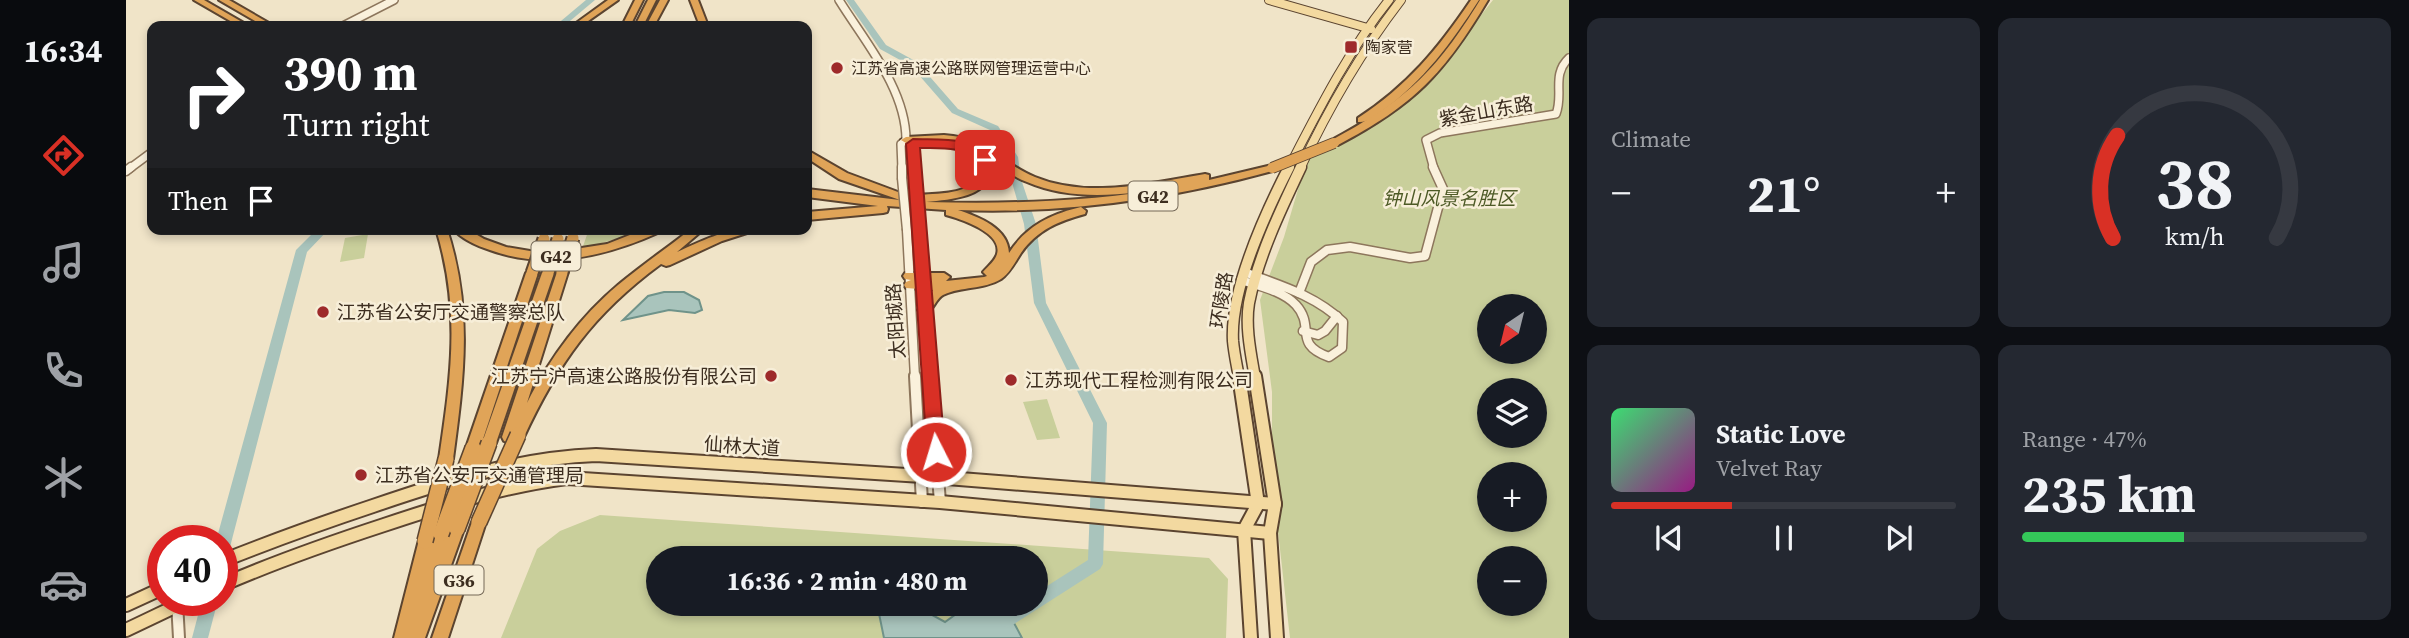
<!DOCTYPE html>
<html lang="en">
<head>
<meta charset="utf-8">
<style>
	:root { --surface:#171b24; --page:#242831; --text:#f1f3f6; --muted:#9ea1a6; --line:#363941; --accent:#d93025 }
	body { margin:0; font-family:"Source Serif 4","Noto Sans SC",serif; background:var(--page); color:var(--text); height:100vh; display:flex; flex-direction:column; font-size:26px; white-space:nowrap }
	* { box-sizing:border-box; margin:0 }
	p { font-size:23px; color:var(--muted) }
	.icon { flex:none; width:38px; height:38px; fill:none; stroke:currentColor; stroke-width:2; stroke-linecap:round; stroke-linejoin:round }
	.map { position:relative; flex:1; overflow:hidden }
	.panel { display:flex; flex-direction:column; gap:18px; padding:18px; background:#0d0f14; width:840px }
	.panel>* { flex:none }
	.hud { position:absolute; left:21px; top:21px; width:665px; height:214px; border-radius:14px; box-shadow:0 4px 10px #0003; background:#202124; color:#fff; overflow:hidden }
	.needle { width:46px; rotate:215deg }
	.controls { position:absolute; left:1351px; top:294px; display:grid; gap:14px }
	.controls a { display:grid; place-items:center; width:70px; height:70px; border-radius:50%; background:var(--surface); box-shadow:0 4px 10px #0003; font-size:35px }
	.speed { position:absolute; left:21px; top:525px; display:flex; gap:14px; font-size:35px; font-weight:700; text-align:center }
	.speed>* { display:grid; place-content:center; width:91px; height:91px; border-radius:50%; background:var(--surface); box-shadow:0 4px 10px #0003; line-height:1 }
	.speed .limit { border:10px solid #d22; background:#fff; color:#111 }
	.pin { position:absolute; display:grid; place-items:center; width:60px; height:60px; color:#fff; margin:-30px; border-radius:14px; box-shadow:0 4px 10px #0006 }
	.me { position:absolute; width:77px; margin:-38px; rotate:355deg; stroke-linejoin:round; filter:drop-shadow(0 0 5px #0008) }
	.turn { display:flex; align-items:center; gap:24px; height:147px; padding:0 21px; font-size:32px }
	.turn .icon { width:91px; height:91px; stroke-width:2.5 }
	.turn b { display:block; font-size:49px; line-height:60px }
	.then { display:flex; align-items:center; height:66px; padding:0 21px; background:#0003; gap:14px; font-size:26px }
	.big { font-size:52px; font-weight:700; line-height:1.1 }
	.panel .tile { flex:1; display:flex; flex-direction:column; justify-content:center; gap:10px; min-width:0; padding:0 24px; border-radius:14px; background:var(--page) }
	.panel .dial { align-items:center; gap:0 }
	.dial svg { height:182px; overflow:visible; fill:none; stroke:var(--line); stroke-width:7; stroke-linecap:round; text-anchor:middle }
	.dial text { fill:var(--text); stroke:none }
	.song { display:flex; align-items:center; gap:21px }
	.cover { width:84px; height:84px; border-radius:10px; background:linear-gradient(135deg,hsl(140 70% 55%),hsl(310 70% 35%)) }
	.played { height:7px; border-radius:4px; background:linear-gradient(90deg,var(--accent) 35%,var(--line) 35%) }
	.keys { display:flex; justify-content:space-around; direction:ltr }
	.heat { display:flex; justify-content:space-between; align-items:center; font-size:38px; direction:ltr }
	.charge { height:10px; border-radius:5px; background:linear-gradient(90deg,#34c759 47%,var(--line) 0) }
	.panel .tiles { flex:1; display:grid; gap:18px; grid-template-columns:repeat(2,1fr) }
	.trip { position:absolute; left:520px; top:546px; width:402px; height:70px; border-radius:35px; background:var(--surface); box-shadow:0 4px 10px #0003; font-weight:700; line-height:70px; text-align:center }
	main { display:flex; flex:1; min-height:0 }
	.tab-bar { display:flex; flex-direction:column; width:126px; justify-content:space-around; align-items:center; background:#090b0e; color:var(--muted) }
	.tab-bar .icon { width:49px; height:49px }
	.tab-bar .selected { color:var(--accent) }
	.tab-bar b { font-size:32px; color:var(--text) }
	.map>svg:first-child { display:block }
	.green { fill:#c9cf9b; fill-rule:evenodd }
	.water { fill:#a9c4bc; stroke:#6f938a; stroke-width:2 }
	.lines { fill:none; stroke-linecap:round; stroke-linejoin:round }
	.river { fill:#a9c4bc; fill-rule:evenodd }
	.minor-far2-casing { stroke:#8d765c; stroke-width:10 }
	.minor-far1-casing { stroke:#8d765c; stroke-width:11 }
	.minor-casing { stroke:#8d765c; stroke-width:14 }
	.major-far2-casing { stroke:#5b4430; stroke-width:10 }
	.major-far1-casing { stroke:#5b4430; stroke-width:13 }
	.major-casing { stroke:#5b4430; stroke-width:16 }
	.highway-casing { stroke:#5b4430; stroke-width:4 }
	.minor-far2 { stroke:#faf1dc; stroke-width:7 }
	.minor-far1 { stroke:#faf1dc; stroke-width:8 }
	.minor { stroke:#faf1dc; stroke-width:10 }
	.major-far2 { stroke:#f3d9a0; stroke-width:8 }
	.major-far1 { stroke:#f3d9a0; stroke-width:10 }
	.major { stroke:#f3d9a0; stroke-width:12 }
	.highway { fill:#e0a458; fill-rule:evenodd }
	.minor-bridge-casing { stroke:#8d765c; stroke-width:11; stroke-linecap:butt }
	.highway-bridge-far2-casing { stroke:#5b4430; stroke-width:12; stroke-linecap:butt }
	.highway-bridge-far1-casing { stroke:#5b4430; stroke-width:15; stroke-linecap:butt }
	.highway-bridge-casing { stroke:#5b4430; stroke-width:18; stroke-linecap:butt }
	.minor-bridge { stroke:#faf1dc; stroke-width:8 }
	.highway-bridge-far2 { stroke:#e0a458; stroke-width:10 }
	.highway-bridge-far1 { stroke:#e0a458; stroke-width:11 }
	.highway-bridge { stroke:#e0a458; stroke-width:15 }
	.route { fill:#d93025; stroke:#8d1f18; stroke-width:2 }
	.poi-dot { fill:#9e2a2b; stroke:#f7eed8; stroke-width:2.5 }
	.labels { text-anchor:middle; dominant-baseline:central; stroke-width:5; stroke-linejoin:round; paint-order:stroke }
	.far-poi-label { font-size:16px; fill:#3d2e20; stroke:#f7eed8; text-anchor:start }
	.shield { fill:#f7eed8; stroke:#756857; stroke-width:2 }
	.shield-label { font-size:18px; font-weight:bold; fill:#3d2e20 }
	.street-label { font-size:19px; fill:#3d2e20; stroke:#f7eed8 }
	.park-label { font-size:19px; font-style:italic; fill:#4d5a26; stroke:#f7eed8 }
	.poi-label { font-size:19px; fill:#3d2e20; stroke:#f7eed8; text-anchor:start }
</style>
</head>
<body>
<main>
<nav class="tab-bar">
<b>16:34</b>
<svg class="icon selected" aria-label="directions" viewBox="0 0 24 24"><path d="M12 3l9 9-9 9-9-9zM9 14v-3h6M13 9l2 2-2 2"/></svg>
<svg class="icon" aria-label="music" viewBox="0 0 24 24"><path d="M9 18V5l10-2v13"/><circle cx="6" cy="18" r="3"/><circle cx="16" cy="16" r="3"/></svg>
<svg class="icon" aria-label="phone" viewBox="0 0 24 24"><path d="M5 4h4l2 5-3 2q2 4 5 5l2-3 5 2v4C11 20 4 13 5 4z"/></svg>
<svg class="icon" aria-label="climate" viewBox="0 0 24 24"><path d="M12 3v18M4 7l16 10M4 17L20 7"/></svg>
<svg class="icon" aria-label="car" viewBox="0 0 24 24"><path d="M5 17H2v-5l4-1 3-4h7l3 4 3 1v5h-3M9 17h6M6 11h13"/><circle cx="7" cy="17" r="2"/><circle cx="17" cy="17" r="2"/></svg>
</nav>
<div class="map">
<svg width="1443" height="638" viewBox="0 0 1443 638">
	<rect width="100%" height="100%" fill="#f0e4c8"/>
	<g class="green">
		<path d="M 1367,0 L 1443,0 L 1443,638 L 1164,638 L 1146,478 L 1146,392 L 1134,300 L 1158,237 L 1180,162 L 1328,49 ZM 1363,306 L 1409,306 L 1409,352 L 1363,352 ZM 1363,390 L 1409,390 L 1409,436 L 1363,436 ZM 1363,474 L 1409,474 L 1409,520 L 1363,520 ZM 1363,558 L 1409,558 L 1409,604 L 1363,604 Z"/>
		<path d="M 463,229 L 523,229 L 456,249 Z"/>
		<path d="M 242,234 L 238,258 L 214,262 L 219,238 Z"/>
		<path d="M 921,399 L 934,438 L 911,440 L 897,402 Z"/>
		<path d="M 474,515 L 1083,558 L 1102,579 L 1100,638 L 375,638 L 411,549 L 434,531 ZM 532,558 L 910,558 L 910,604 L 532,604 Z"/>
	</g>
	<g class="water">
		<path d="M 538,292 L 558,292 L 573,300 L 576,310 L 569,313 L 543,310 L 497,320 L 522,296 Z"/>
		<path d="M 751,604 L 794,604 L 797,610 L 819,622 L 844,604 L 867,604 L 888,623 L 896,638 L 758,638 Z"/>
	</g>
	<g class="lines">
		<g class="river">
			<path d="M 460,0 L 469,0 L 438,26 L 429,26 Z"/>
			<path d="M 720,0 L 728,0 L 760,45 L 791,62 L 832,109 L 872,126 L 892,157 L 895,179 L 910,224 L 920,303 L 981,423 L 977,564 L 974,569 L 882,628 L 876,626 L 874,620 C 880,605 896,604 910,604 L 910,593 L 962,560 L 967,423 L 908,303 L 898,224 L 885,179 L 882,157 L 864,130 L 826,113 L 785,66 L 754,49 Z"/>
			<path d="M 191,229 L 203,229 L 181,252 L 104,547 L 101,552 L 96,554 L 96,541 L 90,541 L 170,250 Z"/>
			<path d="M 76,600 L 92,600 L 82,638 L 66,638 Z"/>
		</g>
		<defs>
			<g id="minor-far2">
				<path d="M 713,0 C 739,42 780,89 780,140 L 775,144 L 776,169"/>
				<path d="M 217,26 L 268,0"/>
				<path d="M 780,140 L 787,144 L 788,169"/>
				<path d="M 3,169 L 26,152"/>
				<path d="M 1308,169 L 1300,140 L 1314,133 L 1430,114 C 1438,94 1425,75 1443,58"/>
			</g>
			<g id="minor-far1">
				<path d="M 776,167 L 776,178"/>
				<path d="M 788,167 L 788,178"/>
				<path d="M 0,171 L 5,167"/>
				<path d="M 781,230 L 789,378"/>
				<path d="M 792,231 L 804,378"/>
				<path d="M 1115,280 C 1133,286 1157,291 1170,305 C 1190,327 1166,344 1203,357 L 1216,348 L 1217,322 C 1189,295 1153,285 1118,272"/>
				<path d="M 1173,293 L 1185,262 L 1201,250 L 1224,247 L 1284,258 L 1299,256 L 1317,189 L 1307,167"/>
				<path d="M 1177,331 L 1192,335 L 1199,331 L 1211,316"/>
			</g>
			<g id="minor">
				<path d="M 789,376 L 796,502"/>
				<path d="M 804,376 L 814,502"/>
				<path d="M 51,602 L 53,638"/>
			</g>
			<g id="major-far2">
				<path d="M 1143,0 L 1245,29"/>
				<path d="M 1162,169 C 1192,111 1222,51 1263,0"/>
				<path d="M 1174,169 C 1202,109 1235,52 1275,0"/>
			</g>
			<g id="major-far1">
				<path d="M 1113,378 C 1111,366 1108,353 1107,341 C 1104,290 1140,212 1163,167"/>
				<path d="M 1129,378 C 1125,354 1119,327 1123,303 C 1132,257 1155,209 1175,167"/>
			</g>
			<g id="major">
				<path d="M 1113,376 L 1132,504 L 1118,530 L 1125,638"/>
				<path d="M 1129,376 L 1149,504 L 1144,533 L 1151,638"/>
				<path d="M 96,561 C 146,541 196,523 247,506 C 320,481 392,458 470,455 L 796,476 L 1149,504"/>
				<path d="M 96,585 C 149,562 203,543 258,525 C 318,505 378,486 441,478 L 814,502 L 1144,533"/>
				<path d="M 0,605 L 37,588"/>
				<path d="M 0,630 L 63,600"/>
			</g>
			<g id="highway">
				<path d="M 68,0 L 78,0 L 123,26 L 113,26 Z"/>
				<path d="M 93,0 L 103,0 L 148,26 L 138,26 Z"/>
				<path d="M 482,0 L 492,0 L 455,26 L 446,26 Z"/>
				<path d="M 509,0 L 517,0 L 504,26 L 496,26 Z"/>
				<path d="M 522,0 L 530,0 L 517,26 L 509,26 Z"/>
				<path d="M 534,0 L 542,0 L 528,26 L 520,26 Z"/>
				<path d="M 564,0 L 572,0 L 582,26 L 574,26 Z"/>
				<path d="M 1345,0 L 1353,0 C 1326,42 1297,82 1256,111 C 1248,116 1241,123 1232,122 L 1232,118 C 1281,86 1312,49 1345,0 Z"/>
				<path d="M 1354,0 L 1362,0 C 1318,74 1288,105 1212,145 L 1204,145 L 1204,141 C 1279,101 1310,72 1354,0 Z"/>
				<path d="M 818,135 C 864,138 872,162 909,177 C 962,199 1025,183 1079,174 L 1083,175 L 1083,180 L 1146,165 L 1151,168 L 1150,170 C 1046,199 940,214 832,210 C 853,217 882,228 883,253 C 900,226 925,214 955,207 L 960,211 L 959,214 C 933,221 911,230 895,253 C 889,262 884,273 875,279 C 857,290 836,286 817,295 C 807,301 807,316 794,313 L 792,310 L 807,290 L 780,288 L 778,285 L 780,282 L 785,280 L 779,279 L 777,276 L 779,273 L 818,273 L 824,277 L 820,281 L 858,277 L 861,276 L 857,272 C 862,266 869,261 871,254 C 877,233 835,219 820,215 L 820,210 L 761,206 L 762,209 L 761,212 L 757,213 L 681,220 L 681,212 L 752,206 L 681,197 L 681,189 L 774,200 L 713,179 L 681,158 L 681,150 L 721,173 L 788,198 L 793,195 C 816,193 851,195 858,167 L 846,152 L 850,149 C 828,139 803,142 780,143 L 775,140 L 780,137 ZM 859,155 C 872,165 885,176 901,182 C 947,202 1000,195 1048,187 C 966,202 883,204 800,202 C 827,199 861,198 868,167 Z"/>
				<path d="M 310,229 L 321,229 C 347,309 338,377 327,459 L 325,463 L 320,465 L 315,463 L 313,459 C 325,377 335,310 310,229 Z"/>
				<path d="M 327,229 L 341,229 L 358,239 L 380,247 L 404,251 L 430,252 L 481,244 L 519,229 L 535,229 L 534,232 C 481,256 421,271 364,250 C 351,246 336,239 327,229 Z"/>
				<path d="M 565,229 L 578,229 L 551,252 C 576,241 598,229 625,229 L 624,232 L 596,241 L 544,265 L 540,266 L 535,264 C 467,314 432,363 397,439 L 389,440 L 383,443 L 378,441 L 376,437 L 432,269 L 440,269 L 442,272 L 401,403 C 424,358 454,317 492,285 C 516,265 541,248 565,229 Z"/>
				<path d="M 406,269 L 412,273 L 354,448 L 352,452 L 347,454 L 342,452 L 340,448 L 400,273 Z"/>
				<path d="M 422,269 L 428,273 L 370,443 L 368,447 L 363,449 L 358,447 L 356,443 L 416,273 Z"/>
				<path d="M 353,515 L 358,517 L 360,522 L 322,638 L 306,638 L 346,522 L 348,517 Z"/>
				<path d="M 331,522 L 336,524 L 338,529 L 299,638 L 268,638 L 294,536 L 299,534 L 304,536 L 306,539 L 310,529 L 315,527 L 320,529 L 322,533 L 326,524 Z"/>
			</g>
		</defs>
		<use href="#minor-far2" class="minor-far2-casing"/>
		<use href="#minor-far1" class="minor-far1-casing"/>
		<use href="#minor" class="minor-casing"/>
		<use href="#major-far2" class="major-far2-casing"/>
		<use href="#major-far1" class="major-far1-casing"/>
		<use href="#major" class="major-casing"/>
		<use href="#highway" class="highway-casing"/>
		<use href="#minor-far2" class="minor-far2"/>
		<use href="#minor-far1" class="minor-far1"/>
		<use href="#minor" class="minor"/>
		<use href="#major-far2" class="major-far2"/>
		<use href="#major-far1" class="major-far1"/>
		<use href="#major" class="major"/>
		<use href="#highway" class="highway"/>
		<defs>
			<g id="minor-bridge">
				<path d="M 776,178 L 781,230"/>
				<path d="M 788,178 L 792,231"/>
			</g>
			<path id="highway-bridge-far2" d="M 1146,168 L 1208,143"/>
			<g id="highway-bridge-far1">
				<path d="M 436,272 L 447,238"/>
				<path d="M 406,273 L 418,239"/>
				<path d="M 422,273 L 432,239"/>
			</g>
			<g id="highway-bridge">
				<path d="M 353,522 L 392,435"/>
				<path d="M 331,529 L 363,443"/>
				<path d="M 315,534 L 347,448"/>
				<path d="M 299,541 L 320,459"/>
			</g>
		</defs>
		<use href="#minor-bridge" class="minor-bridge-casing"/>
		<use href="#highway-bridge-far2" class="highway-bridge-far2-casing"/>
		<use href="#highway-bridge-far1" class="highway-bridge-far1-casing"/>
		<use href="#highway-bridge" class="highway-bridge-casing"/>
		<use href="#minor-bridge" class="minor-bridge"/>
		<use href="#highway-bridge-far2" class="highway-bridge-far2"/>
		<use href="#highway-bridge-far1" class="highway-bridge-far1"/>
		<use href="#highway-bridge" class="highway-bridge"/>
	</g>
	<path class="route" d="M 787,139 C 815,140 847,135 866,160 L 864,163 L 855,163 C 836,146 818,148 794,148 L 819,452 L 816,457 L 810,460 L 803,457 L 801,452 L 780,144 Z"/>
	<g class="poi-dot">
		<rect x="1218" y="40" width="14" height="14" rx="3.5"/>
		<circle cx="711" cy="68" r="7"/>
		<circle cx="197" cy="312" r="7"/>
		<circle cx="645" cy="376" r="7"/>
		<circle cx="885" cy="380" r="7"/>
		<circle cx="235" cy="475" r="7"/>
	</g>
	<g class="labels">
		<g class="far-poi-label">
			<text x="1239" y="47">陶家营</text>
			<text x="725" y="68">江苏省高速公路联网管理运营中心</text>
		</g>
		<g class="shield">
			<rect x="1002.5" y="181.5" width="49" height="29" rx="5"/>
			<rect x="405.5" y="241.5" width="49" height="29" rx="5"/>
			<rect x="308.5" y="565.5" width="49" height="29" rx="5"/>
		</g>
		<g class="shield-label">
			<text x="1027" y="196">G42</text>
			<text x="430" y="256">G42</text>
			<text x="333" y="580">G36</text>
		</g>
		<g class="street-label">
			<text transform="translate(1360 111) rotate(-10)">紫金山东路</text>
			<text transform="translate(1095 300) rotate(-81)">环陵路</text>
			<text transform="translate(769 321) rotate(-94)">太阳城路</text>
			<text transform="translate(616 446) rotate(4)">仙林大道</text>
		</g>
		<g class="park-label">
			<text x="1323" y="198">钟山风景名胜区</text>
		</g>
		<g class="poi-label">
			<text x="211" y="312">江苏省公安厅交通警察总队</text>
			<text x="631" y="376" text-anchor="end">江苏宁沪高速公路股份有限公司</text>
			<text x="899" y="380">江苏现代工程检测有限公司</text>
			<text x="249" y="475">江苏省公安厅交通管理局</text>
		</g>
	</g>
</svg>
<div class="controls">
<a><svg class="needle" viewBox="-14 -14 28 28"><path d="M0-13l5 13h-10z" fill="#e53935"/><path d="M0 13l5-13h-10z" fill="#9ea1a6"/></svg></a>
<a><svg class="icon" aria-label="layers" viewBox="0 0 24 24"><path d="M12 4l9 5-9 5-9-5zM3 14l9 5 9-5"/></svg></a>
<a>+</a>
<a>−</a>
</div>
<div class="speed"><div class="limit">40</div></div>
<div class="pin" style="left:859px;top:160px;background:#d93025"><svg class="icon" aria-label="arrive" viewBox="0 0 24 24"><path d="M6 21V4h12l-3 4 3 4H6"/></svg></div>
<svg class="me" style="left:810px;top:452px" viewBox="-20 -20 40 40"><circle r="17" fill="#d93025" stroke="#fff" stroke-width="3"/><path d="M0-11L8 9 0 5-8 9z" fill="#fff"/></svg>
<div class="trip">16:36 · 2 min · 480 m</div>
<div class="hud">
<div class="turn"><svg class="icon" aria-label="right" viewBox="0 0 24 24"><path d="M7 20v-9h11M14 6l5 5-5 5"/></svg><div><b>390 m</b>Turn right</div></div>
<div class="then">Then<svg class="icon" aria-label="arrive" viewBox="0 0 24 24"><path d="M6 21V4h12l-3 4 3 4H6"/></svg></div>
</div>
</div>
<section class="panel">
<div class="tiles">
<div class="tile"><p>Climate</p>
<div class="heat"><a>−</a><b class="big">21°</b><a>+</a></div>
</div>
<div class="tile dial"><svg viewBox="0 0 100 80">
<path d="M14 69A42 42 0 1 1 86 69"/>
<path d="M14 69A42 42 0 0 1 16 24" stroke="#d93025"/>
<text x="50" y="56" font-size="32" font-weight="700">38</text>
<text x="50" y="72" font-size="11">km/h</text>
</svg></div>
<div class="tile">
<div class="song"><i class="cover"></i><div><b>Static Love</b><p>Velvet Ray</p></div></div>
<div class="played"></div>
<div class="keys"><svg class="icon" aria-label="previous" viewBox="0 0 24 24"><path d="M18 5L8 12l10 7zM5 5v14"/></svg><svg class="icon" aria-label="pause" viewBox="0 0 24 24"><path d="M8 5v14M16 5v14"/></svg><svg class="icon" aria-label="next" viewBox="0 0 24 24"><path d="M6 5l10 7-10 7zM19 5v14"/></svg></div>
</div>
<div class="tile"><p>Range · 47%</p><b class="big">235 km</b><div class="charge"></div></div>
</div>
</section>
</main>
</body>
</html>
